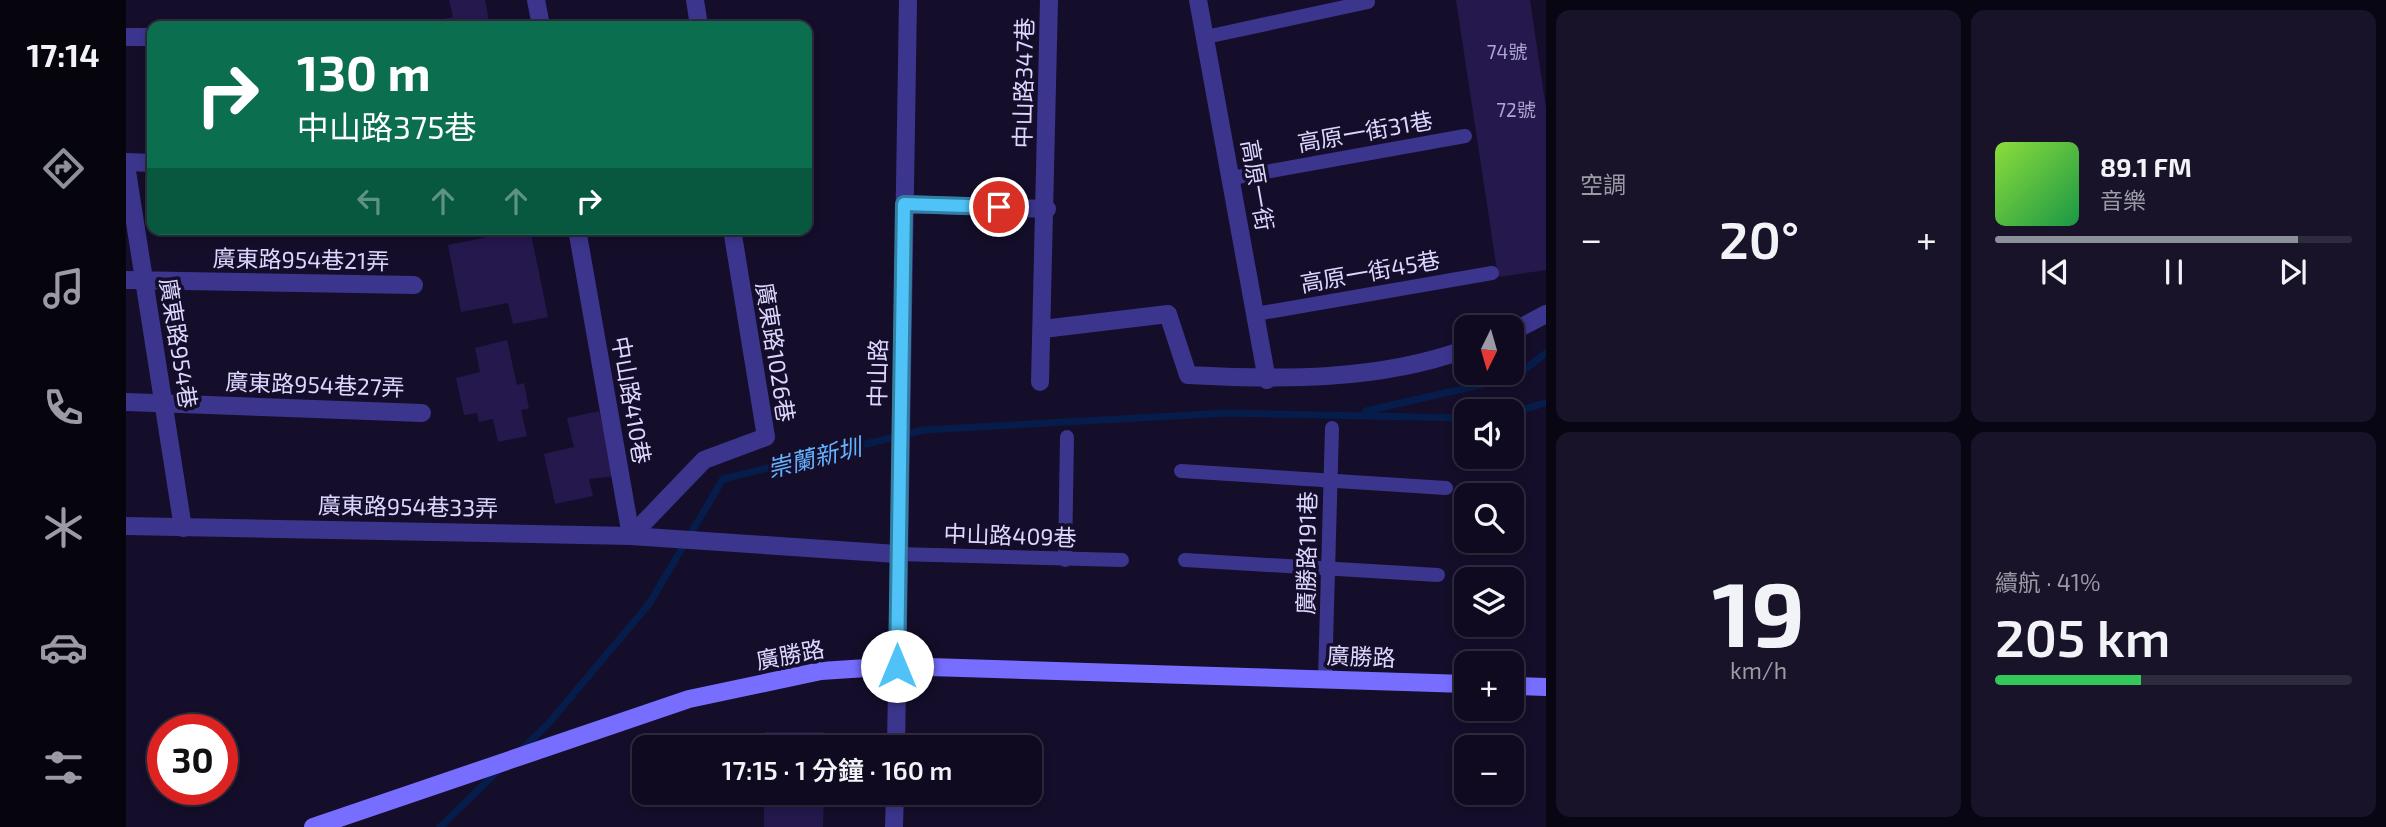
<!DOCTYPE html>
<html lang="zh-TW">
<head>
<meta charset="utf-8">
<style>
	:root { --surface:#0f0a20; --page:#181329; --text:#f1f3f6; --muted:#9b9aa5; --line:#2f2b3e; --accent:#8c9099 }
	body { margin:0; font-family:"Exo 2","Noto Sans TC",sans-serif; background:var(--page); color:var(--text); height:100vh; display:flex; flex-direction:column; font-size:26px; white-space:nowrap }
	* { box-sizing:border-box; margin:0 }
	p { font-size:23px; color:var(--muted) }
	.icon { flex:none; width:38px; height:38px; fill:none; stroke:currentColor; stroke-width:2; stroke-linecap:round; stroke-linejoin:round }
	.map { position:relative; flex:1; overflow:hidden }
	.sheet { display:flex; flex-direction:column; gap:10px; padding:10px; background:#080612; width:840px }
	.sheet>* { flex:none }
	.banner { position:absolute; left:21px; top:21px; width:665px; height:214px; border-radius:14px; box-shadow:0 4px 10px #0003,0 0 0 2px var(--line); background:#0b6e4f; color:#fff; overflow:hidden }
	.needle { width:46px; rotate:185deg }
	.tools { position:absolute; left:1328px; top:315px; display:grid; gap:14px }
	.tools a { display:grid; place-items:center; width:70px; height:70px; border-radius:14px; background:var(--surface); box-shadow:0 4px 10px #0003,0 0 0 2px var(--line); font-size:35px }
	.speed { position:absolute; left:21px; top:714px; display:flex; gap:14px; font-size:35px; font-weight:700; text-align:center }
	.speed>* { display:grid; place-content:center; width:91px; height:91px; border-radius:50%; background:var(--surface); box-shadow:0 4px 10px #0003,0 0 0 2px var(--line); line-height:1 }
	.speed .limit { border:10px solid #d22; background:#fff; color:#111 }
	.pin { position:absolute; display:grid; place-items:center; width:60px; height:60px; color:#fff; margin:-30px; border:4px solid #fff; border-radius:50%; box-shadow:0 2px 7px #0007 }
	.me { position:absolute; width:77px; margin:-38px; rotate:0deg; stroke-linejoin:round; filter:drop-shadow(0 0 5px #0008) }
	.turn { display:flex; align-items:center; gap:24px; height:147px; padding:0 35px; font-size:32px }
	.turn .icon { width:91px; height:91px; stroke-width:2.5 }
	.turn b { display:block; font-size:49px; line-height:60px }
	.lanes { display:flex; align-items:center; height:66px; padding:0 35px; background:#0003; justify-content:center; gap:35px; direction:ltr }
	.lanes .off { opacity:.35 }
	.big { font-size:52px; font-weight:600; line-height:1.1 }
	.sheet .card { flex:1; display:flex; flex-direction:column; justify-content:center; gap:10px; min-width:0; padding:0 24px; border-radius:14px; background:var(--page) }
	.sheet .dial { align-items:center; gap:0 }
	.dial b { font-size:91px; line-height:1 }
	.song { display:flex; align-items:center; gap:21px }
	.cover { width:84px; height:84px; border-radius:10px; background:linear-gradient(135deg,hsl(90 70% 55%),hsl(140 70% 35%)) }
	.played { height:7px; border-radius:4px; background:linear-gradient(90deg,var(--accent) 85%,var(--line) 85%) }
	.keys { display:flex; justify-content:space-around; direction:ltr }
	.heat { display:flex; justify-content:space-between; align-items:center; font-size:38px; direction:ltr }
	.charge { height:10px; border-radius:5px; background:linear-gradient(90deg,#34c759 41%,var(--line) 0) }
	.sheet .tiles { flex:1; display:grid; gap:10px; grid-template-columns:repeat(2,1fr) }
	.trip { position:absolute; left:506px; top:735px; width:410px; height:70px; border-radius:14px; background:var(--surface); box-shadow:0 4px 10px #0003,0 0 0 2px var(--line); font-weight:600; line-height:70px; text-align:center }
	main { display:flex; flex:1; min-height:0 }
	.tabs { display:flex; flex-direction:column; width:126px; justify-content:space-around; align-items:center; background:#06040d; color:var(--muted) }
	.tabs .icon { width:49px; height:49px }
	.tabs .current { color:var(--accent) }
	.tabs b { font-size:32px; color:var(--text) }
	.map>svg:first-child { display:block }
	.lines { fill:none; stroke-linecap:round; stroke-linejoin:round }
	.stream { stroke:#061d4b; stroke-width:7 }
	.building { fill:#25184d }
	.lane { stroke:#3c358d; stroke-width:14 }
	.street { stroke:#3c358d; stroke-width:18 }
	.secondary { stroke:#776eff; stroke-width:18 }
	.route-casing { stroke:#337fa1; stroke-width:18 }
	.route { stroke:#4fc3f7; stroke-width:12 }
	.labels { text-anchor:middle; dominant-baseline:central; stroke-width:7; stroke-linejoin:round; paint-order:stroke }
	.number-label { font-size:19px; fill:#afa7d2 }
	.street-label { font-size:23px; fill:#ddd7ff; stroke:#140e2a }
	.water-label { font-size:24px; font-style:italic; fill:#65b2ff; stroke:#140e2a }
</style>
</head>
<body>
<main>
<nav class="tabs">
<b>17:14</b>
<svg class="icon current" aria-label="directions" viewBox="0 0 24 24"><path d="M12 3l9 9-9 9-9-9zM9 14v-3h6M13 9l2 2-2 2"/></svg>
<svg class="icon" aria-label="music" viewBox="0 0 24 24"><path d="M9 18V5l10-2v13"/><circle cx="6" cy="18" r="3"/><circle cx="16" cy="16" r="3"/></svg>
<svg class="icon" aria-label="phone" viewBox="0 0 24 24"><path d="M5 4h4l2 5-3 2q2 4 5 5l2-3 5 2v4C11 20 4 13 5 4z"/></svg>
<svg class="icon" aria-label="climate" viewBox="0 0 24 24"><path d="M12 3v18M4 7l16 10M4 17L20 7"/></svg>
<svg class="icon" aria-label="car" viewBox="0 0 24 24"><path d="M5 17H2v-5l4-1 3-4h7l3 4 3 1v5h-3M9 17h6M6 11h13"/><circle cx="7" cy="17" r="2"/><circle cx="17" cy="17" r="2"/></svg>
<svg class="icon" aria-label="filters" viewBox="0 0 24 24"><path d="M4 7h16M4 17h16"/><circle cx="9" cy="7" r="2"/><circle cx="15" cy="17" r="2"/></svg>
</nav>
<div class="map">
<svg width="1420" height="827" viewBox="0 0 1420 827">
	<rect width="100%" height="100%" fill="#140e2a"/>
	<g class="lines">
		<g class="stream">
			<path d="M 1240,411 L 1389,377 L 1420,353"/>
			<path d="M 1386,412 L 1420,403"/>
			<path d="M 393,752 L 422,724 L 523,604 L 597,479 L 797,430 L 1101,413 L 1340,418"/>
			<path d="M 314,827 L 374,769"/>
		</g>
	</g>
	<g class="building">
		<path d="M 323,0 L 359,0 L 364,26 L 286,26 L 327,17 Z"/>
		<path d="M 1330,0 L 1404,0 L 1420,108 L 1420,270 L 1372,277 Z"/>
		<path d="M 366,229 L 404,229 L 422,317 L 387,324 L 382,303 L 335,312 L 322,245 L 367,236 Z"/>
		<path d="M 381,340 L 391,385 L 398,383 L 403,409 L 395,410 L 401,436 L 372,442 L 367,419 L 353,422 L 351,413 L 338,415 L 330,378 L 354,372 L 349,348 Z"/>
		<path d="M 473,411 L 489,476 L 463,479 L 467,496 L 429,504 L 418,454 L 448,447 L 441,418 Z"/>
		<path d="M 639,732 L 698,732 L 698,747 L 638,747 Z"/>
		<path d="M 638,793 L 698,793 L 697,827 L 638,827 Z"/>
	</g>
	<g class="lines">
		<g class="lane">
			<path d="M 1080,37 L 1242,2"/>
			<path d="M 1106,178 L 1339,136"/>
			<path d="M 1130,314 L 1366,273"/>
			<path d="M 1055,471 L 1320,488"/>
			<path d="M 771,554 L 996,560"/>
			<path d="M 939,560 L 941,437"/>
			<path d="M 1059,560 L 1312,575"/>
			<path d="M 1199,679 L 1206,428"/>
		</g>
		<g class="street">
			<path d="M 410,0 L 415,26"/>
			<path d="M 569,0 L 573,26"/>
			<path d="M 1072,0 L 1141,380"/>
			<path d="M 0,37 L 26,37"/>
			<path d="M 0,162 L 26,163"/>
			<path d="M 0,165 L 57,528"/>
			<path d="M 778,204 L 921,209"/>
			<path d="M 451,229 L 505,536 L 771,554"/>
			<path d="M 0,280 L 288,285"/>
			<path d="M 917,329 L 1042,314 L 1062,375 C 1154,380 1253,381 1340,349"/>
			<path d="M 1386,332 L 1420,314"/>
			<path d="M 914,382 L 923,0"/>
			<path d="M 0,402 L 296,413"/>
			<path d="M 0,526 L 505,536 L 578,460 L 640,437 L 606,229"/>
			<path d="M 770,747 L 782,0"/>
			<path d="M 768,827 L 769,793"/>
		</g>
		<g class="secondary">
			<path d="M 1386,686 L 1420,687"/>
			<path d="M 187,827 L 563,699 L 695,671 L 771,666 L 1340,684"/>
		</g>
	</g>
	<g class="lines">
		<defs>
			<path id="route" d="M 771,666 L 778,204 L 873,207"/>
		</defs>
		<use href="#route" class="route-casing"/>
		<use href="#route" class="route"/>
	</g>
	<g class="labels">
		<g class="number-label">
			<text x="1381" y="51">74號</text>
			<text x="1390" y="109">72號</text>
		</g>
		<g class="street-label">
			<text transform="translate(897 83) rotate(-89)">中山路347巷</text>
			<text transform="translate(1239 131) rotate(-10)">高原一街31巷</text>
			<text transform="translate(1132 185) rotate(80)">高原一街</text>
			<text transform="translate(175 259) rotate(1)">廣東路954巷21弄</text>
			<text transform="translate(1244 271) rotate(-10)">高原一街45巷</text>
			<text transform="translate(53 343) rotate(81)">廣東路954巷</text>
			<text transform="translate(650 352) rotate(81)">廣東路1026巷</text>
			<text transform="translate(751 373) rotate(-89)">中山路</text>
			<text transform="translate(189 384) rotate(2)">廣東路954巷27弄</text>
			<text transform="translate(506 400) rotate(80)">中山路410巷</text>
			<text transform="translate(282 506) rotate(1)">廣東路954巷33弄</text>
			<text transform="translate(884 535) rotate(2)">中山路409巷</text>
			<text transform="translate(1180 553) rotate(-89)">廣勝路191巷</text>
			<text transform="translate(664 654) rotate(-11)">廣勝路</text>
			<text transform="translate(1235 656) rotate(2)">廣勝路</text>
		</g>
		<g class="water-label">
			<text transform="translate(688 457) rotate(-14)">崇蘭新圳</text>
		</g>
	</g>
</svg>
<div class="tools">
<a><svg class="needle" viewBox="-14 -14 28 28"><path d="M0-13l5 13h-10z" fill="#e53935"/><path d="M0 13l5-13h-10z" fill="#9b9aa5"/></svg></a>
<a><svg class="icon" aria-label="sound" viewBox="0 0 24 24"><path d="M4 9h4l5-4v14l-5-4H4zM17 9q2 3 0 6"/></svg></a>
<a><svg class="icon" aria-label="search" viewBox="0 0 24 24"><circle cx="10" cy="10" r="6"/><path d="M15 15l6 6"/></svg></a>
<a><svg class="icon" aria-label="layers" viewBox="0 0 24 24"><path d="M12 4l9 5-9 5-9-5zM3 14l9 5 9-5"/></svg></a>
<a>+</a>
<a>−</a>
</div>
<div class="speed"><div class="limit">30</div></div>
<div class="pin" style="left:873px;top:207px;background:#d93025"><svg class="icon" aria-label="arrive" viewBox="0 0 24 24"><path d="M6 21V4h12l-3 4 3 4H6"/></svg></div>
<svg class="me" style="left:771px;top:666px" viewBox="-20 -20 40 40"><circle r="19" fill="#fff"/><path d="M0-13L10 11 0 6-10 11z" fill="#4fc3f7"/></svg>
<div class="trip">17:15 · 1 分鐘 · 160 m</div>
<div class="banner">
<div class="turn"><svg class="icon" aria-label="right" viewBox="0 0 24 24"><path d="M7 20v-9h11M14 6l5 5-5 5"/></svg><div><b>130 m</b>中山路375巷</div></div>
<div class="lanes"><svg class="icon off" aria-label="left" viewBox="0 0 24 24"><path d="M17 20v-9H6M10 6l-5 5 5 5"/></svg><svg class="icon off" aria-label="ahead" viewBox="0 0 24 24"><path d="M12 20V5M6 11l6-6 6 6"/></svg><svg class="icon off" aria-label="ahead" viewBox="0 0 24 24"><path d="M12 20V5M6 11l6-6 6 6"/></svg><svg class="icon" aria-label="right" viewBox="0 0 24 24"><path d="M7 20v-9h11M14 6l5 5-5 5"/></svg></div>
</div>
</div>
<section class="sheet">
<div class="tiles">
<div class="card"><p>空調</p>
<div class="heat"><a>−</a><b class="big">20°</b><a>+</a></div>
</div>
<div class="card">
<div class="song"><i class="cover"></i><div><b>89.1 FM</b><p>音樂</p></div></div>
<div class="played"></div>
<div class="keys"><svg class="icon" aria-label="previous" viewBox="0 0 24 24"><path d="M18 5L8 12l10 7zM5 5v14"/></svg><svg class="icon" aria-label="pause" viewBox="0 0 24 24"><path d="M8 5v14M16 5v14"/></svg><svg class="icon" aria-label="next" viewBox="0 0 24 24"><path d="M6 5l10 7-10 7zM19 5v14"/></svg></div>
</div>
<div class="card dial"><b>19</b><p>km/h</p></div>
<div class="card"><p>續航 · 41%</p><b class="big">205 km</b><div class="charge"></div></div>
</div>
</section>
</main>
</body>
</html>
